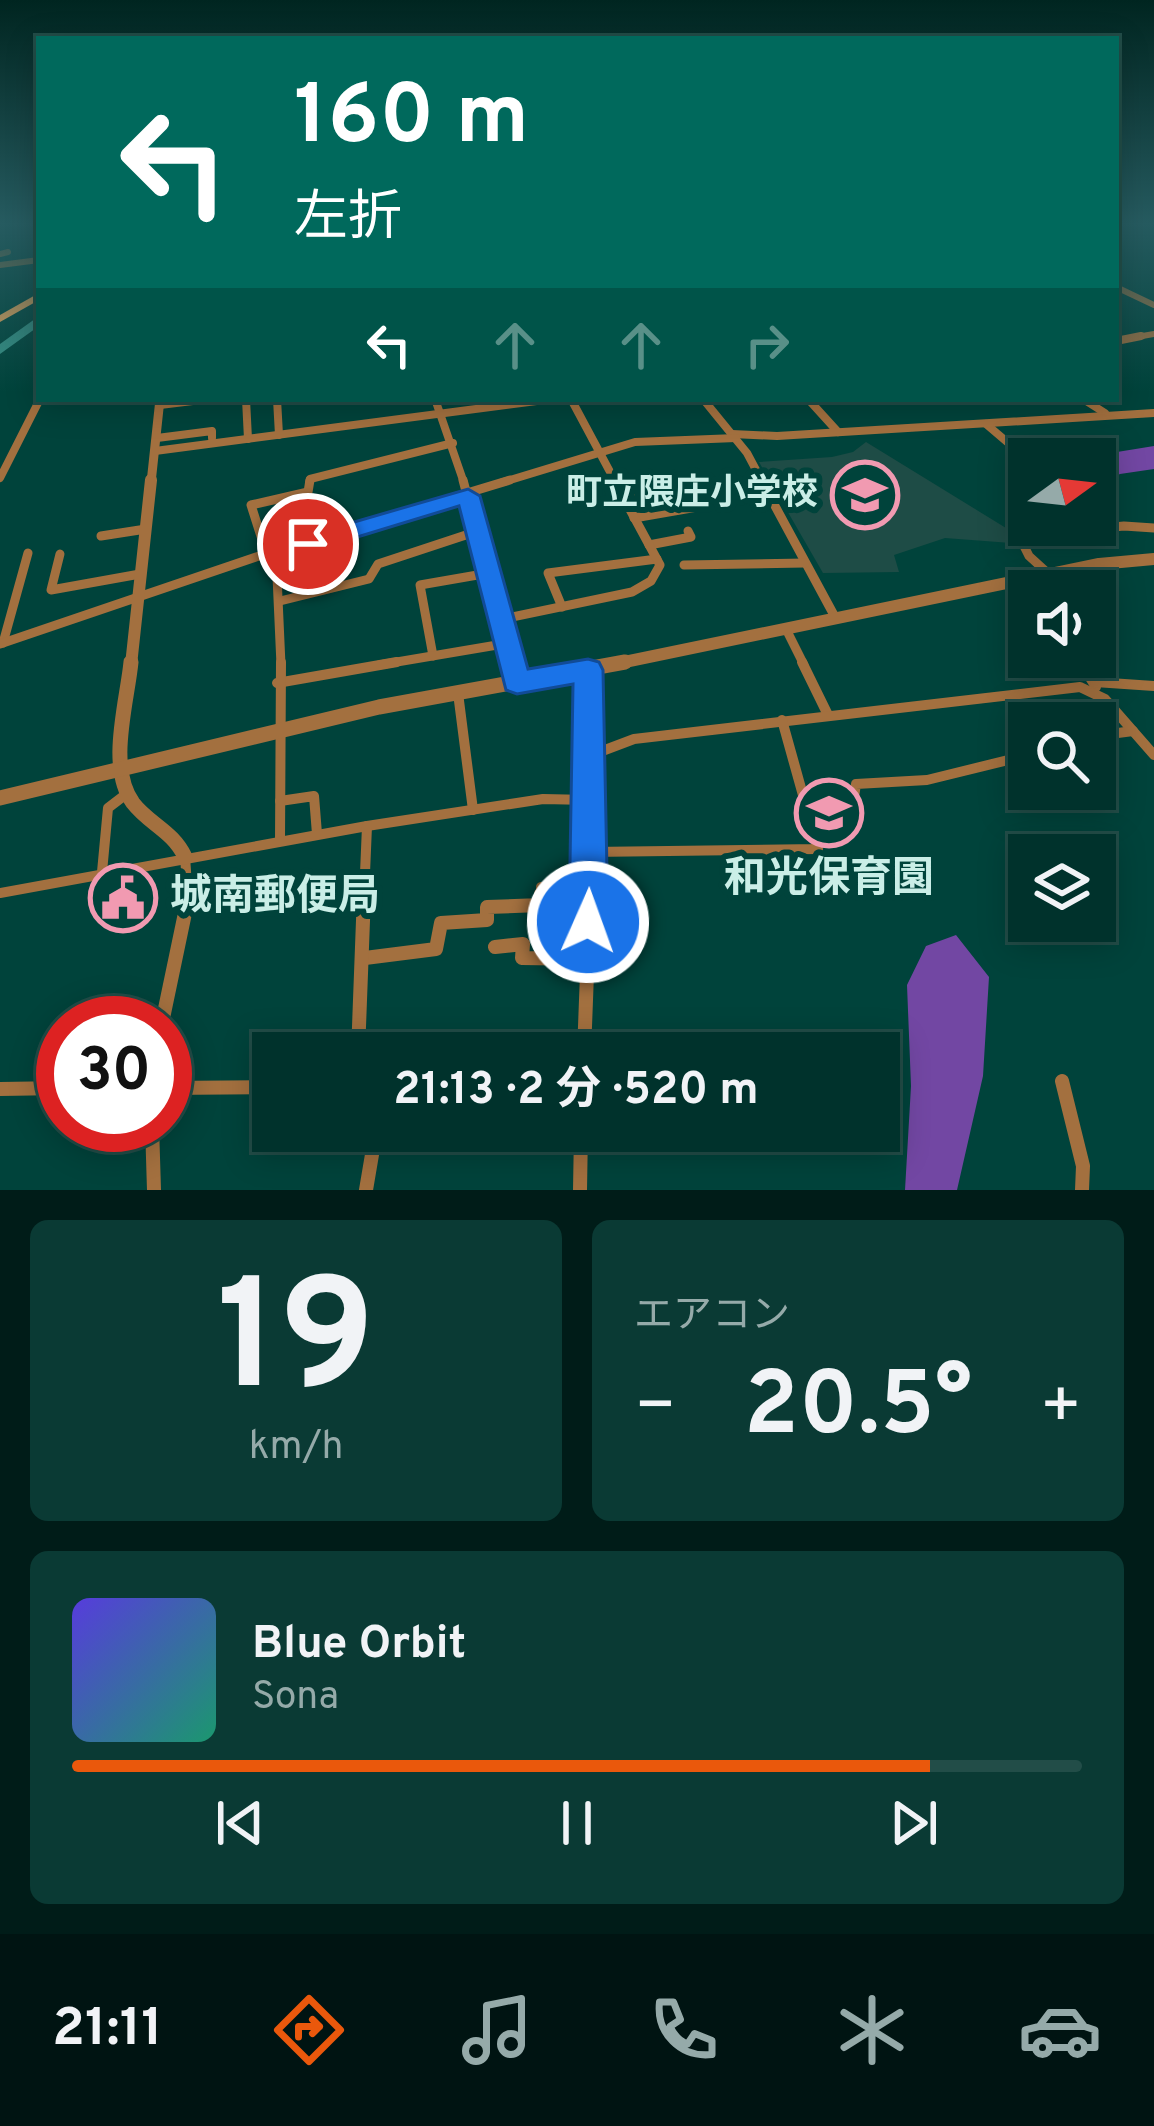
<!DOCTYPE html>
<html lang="ja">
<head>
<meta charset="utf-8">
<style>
	:root { --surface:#00322c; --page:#0a3a34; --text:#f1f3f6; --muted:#95aaa9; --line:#224d48; --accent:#ea580c }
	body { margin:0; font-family:Overpass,"Noto Sans JP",sans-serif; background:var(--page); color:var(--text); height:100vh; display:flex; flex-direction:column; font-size:45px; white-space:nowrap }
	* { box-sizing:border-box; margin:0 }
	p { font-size:39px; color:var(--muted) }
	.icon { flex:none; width:66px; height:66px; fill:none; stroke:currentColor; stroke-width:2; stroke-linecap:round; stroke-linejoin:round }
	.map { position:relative; height:1190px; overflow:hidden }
	.side { display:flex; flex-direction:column; gap:30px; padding:30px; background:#001c18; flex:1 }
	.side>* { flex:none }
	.banner { position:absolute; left:36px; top:36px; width:1083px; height:366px; border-radius:0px; box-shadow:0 6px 30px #0003,0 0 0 3px var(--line); background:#00695c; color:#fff; overflow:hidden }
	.needle { width:78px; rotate:75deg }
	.controls { position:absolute; left:1008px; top:438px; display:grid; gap:24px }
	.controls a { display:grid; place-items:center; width:108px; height:108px; border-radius:0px; background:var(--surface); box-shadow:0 6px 30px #0003,0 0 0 3px var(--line); font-size:60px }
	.speed { position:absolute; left:36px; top:996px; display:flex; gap:24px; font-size:60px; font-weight:700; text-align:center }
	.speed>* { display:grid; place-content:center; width:156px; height:156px; border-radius:50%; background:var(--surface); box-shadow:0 6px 30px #0003,0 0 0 3px var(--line); line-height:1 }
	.speed .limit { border:18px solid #d22; background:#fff; color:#111 }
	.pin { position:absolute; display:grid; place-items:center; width:102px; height:102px; color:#fff; margin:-51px; border:6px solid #fff; border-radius:50%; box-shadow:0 3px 12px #0007 }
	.me { position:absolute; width:132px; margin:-66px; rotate:2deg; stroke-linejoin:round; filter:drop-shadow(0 0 9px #0008) }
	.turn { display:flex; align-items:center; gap:42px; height:252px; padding:0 60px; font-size:54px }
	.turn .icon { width:156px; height:156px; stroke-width:2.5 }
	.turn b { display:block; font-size:84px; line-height:102px }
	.lanes { display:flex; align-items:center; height:114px; padding:0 60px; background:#0003; justify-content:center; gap:60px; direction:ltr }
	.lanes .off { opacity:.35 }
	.big { font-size:90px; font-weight:700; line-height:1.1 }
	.side .card { flex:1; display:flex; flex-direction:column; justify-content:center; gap:18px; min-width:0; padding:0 42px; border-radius:18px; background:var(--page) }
	.side .dial { align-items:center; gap:0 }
	.dial b { font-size:156px; line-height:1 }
	.song { display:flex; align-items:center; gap:36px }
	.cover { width:144px; height:144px; border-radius:18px; background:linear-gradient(135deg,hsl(250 70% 55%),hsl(160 70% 35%)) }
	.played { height:12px; border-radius:6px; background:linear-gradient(90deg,var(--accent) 85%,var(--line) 85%) }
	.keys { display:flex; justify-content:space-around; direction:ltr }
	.heat { display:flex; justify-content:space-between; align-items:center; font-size:66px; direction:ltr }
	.side .tiles { flex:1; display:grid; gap:30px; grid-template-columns:1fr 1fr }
	.card:last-child { grid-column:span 2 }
	.trip { position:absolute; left:252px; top:1032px; width:648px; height:120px; border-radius:0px; background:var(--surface); box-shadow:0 6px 30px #0003,0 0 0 3px var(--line); font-weight:700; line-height:120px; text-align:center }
	.menu { display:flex; height:192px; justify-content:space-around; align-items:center; background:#001412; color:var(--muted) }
	.menu .icon { width:84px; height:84px }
	.menu .active { color:var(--accent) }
	.menu b { font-size:54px; color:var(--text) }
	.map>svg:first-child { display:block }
	.built { fill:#1e4c46 }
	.green { fill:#7247a3 }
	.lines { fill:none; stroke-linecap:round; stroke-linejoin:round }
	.river { fill:#369084; fill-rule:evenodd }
	.minor-far4 { stroke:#a3703f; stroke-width:6 }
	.minor-far3 { stroke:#a3703f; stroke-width:8 }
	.minor-far2 { stroke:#a3703f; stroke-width:9 }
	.minor-far1 { stroke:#a3703f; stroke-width:10 }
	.minor { stroke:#a3703f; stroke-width:14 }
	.tertiary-far2 { stroke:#a3703f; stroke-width:9 }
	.tertiary-far1 { stroke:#a3703f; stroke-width:12 }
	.tertiary { stroke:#a3703f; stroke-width:15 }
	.primary { fill:#feaa58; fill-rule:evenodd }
	.route { fill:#1a73e8; stroke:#114b97; stroke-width:3 }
	.labels { text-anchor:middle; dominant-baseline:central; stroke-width:12; stroke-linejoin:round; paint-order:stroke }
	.poi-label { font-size:36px; font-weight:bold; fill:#caeee7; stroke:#00433b; text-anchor:end }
	.near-poi-label { font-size:42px; font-weight:bold; fill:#caeee7; stroke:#00433b }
</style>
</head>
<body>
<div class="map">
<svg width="1154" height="1190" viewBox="0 0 1154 1190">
	<rect width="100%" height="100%" fill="#00433b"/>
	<path class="built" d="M 866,442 L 1006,528 L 1011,543 L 945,538 L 894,555 L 899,572 L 823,573 L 759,462 L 832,457 L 853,452 Z"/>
	<g class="green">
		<path d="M 1154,446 L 1154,469 L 1120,474 L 1095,486 L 1095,459 L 1074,459 Z"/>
		<path d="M 956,935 L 989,977 L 983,1076 L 957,1190 L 905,1190 L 911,1086 L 907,985 L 926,946 Z"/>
	</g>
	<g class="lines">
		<path class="river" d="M 39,316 L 39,326 L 0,354 L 0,344 Z"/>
		<g class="minor-far4">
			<path d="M 0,254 L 8,252"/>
			<path d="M 0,265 L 39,260"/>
			<path d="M 1116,287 L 1154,305"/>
			<path d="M 1125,339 L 1154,334"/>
		</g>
		<g class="minor-far3">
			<path d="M 1116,341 L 1141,336"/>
			<path d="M 246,399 L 248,439"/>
			<path d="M 277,399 L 279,435"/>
			<path d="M 435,399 L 464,483"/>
			<path d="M 571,399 L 616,483"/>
			<path d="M 703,399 L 747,453 L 763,483"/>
			<path d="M 808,399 L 838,432"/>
			<path d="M 1083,399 L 1105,413"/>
			<path d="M 160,405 L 209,399"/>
			<path d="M 986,424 L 1027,459"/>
			<path d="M 732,434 L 777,436 L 1154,413"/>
			<path d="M 157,438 L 212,431 L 212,438"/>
			<path d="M 155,451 L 552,399"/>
			<path d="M 0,478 L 40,399"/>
			<path d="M 309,483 L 310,479 L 453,443"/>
			<path d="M 500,483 L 635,442 L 736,438"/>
		</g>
		<g class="minor-far2">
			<path d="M 463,480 L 512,665"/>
			<path d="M 761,480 L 835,617"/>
			<path d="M 621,493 L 663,486 L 678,510"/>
			<path d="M 634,518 L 697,507"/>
			<path d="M 101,536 L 146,529"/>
			<path d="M 649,545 L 691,537 L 688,531"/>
			<path d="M 60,554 L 51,590 L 140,574"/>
			<path d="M 276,554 L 281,665"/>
			<path d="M 267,555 L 251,505 L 308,492 L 310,480"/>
			<path d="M 684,565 L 805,563"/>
			<path d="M 1051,576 L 1029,556 L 1019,536 L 1124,526 L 1154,528"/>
			<path d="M 1020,584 L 1029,596"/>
			<path d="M 280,601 L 369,579 L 378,564 L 478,531"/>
			<path d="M 562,607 L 548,573 L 657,559"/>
			<path d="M 503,619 L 632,592 L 651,581 L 660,565 L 614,480"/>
			<path d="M 786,629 L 804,665"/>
			<path d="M 3,643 L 28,553"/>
			<path d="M 0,644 L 256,557 L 510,480"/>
			<path d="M 433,656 L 420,585 L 489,573"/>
			<path d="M 1076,657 L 1082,665"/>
			<path d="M 379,665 L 509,643"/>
		</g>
		<g class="minor-far1">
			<path d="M 512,662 L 517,683"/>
			<path d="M 802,662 L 828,715"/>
			<path d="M 1080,662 L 1096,687"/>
			<path d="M 588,670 L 589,897"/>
			<path d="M 1095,682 L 1154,686"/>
			<path d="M 277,683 L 397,662"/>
			<path d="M 458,693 L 473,810"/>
			<path d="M 1095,736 L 1133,731"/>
			<path d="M 589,756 L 634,739 L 1080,687 L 1105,699 L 1154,755"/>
			<path d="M 854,797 L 856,784 L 927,780 L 1029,755"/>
			<path d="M 280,801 L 314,796 L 317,834"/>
			<path d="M 280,840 L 281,662"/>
			<path d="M 591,852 L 818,849 L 782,720"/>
			<path d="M 185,857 L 188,897"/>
			<path d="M 102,872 L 108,808 L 125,795"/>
			<path d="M 0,893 L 367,826 L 543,799 L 589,800"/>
			<path d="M 364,897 L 367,826"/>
			<path d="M 541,897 L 541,887 L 590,885"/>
		</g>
		<g class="minor">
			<path d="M 495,947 L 523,944 L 522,958 L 587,959"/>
			<path d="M 365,958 L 436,949 L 441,923 L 487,920 L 487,907 L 541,905 L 541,894"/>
			<path d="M 162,1023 L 189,894"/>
			<path d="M 358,1053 L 364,894"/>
			<path d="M 584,1053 L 590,894"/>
			<path d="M 1062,1081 L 1083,1166 L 1082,1190"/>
			<path d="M 165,1088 L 273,1087"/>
			<path d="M 0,1089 L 63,1088"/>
			<path d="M 152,1125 L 154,1190"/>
			<path d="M 366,1190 L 376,1131"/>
			<path d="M 580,1190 L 581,1131"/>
		</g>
		<path class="tertiary-far2" d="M 151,483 L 160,399"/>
		<g class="tertiary-far1">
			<path d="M 131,665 L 151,480"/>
			<path d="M 610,665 L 1099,564 L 1154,559"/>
		</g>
		<g class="tertiary">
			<path d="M 131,662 C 127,703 107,767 133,803 C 149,824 173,831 185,857"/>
			<path d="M 0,798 L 379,707 L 625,662"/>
		</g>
		<path class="primary" d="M 39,293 L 39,300 L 0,322 L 0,315 Z"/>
	</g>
	<linearGradient id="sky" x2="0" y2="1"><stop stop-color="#002520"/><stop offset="0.57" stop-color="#265b60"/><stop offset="1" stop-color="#265b60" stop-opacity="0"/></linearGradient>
	<rect width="1154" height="392" fill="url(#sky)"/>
	<path class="route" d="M 468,489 L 480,496 L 528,669 L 588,659 L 599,662 L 603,670 L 608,922 L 602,935 L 588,940 L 575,935 L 569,922 L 573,684 L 517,694 L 506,690 L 459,506 L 308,552 L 296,544 L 299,538 Z"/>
	<defs>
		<symbol id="school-ring" viewBox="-11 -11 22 22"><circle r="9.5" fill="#00433b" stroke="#f19ab1" stroke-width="1.5"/><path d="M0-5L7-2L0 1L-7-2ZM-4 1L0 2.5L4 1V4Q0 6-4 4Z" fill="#f19ab1"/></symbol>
		<symbol id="civic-ring" viewBox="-11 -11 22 22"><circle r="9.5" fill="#00433b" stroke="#f19ab1" stroke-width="1.5"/><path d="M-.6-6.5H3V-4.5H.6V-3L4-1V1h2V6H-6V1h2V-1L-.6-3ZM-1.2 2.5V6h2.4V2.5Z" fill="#f19ab1"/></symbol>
	</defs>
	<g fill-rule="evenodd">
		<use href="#school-ring" x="827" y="457" width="76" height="76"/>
		<use href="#school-ring" x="791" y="775" width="76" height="76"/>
		<use href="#civic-ring" x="85" y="860" width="76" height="76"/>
	</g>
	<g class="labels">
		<g class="poi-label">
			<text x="818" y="495">町立隈庄小学校</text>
		</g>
		<g class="near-poi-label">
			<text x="829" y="880">和光保育園</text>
			<text x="170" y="898" text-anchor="start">城南郵便局</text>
		</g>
	</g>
</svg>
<div class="controls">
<a><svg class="needle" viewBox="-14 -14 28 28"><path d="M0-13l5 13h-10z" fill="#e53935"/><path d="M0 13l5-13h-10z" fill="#95aaa9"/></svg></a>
<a><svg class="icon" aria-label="sound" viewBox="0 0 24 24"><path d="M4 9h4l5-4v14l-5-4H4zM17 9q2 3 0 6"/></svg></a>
<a><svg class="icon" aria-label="search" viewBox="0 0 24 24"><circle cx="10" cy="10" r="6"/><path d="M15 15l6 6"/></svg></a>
<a><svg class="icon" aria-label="layers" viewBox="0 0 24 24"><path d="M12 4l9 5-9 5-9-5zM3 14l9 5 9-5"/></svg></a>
</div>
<div class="speed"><div class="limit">30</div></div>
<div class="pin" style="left:308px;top:544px;background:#d93025"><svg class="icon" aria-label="arrive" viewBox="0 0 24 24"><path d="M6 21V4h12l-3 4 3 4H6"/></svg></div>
<svg class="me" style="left:588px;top:922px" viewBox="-20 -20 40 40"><circle r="17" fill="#1a73e8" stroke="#fff" stroke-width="3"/><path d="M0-11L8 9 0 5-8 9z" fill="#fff"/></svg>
<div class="trip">21:13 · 2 分 · 520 m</div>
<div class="banner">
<div class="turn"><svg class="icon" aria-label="left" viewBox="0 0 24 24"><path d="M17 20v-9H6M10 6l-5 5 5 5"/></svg><div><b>160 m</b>左折</div></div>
<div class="lanes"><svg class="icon" aria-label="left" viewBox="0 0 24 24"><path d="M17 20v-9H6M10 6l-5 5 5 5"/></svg><svg class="icon off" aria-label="ahead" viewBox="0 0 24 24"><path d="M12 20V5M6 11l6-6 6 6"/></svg><svg class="icon off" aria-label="ahead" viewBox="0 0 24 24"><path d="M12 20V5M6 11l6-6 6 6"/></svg><svg class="icon off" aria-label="right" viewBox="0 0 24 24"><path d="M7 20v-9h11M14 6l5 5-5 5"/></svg></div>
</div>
</div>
<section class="side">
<div class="tiles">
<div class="card dial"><b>19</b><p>km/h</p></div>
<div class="card"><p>エアコン</p>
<div class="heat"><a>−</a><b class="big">20.5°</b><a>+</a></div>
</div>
<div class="card">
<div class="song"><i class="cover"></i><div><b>Blue Orbit</b><p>Sona</p></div></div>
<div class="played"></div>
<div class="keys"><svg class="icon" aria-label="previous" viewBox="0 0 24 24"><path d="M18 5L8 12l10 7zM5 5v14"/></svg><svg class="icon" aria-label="pause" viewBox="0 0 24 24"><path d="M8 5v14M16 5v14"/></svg><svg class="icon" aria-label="next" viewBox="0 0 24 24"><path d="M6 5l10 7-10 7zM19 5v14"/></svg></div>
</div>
</div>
</section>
<nav class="menu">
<b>21:11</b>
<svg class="icon active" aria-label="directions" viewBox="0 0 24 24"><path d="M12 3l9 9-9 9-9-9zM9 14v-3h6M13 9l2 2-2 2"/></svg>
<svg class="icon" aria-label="music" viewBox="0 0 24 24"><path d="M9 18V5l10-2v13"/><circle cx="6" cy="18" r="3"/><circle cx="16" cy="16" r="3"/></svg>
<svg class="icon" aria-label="phone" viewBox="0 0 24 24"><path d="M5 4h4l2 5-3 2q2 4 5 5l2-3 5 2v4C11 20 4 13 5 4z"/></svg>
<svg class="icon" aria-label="climate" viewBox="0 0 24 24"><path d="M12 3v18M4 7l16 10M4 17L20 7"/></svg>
<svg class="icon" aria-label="car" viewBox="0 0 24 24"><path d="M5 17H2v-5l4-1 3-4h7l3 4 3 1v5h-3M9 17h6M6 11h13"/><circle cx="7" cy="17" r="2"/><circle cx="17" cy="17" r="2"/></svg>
</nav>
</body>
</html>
